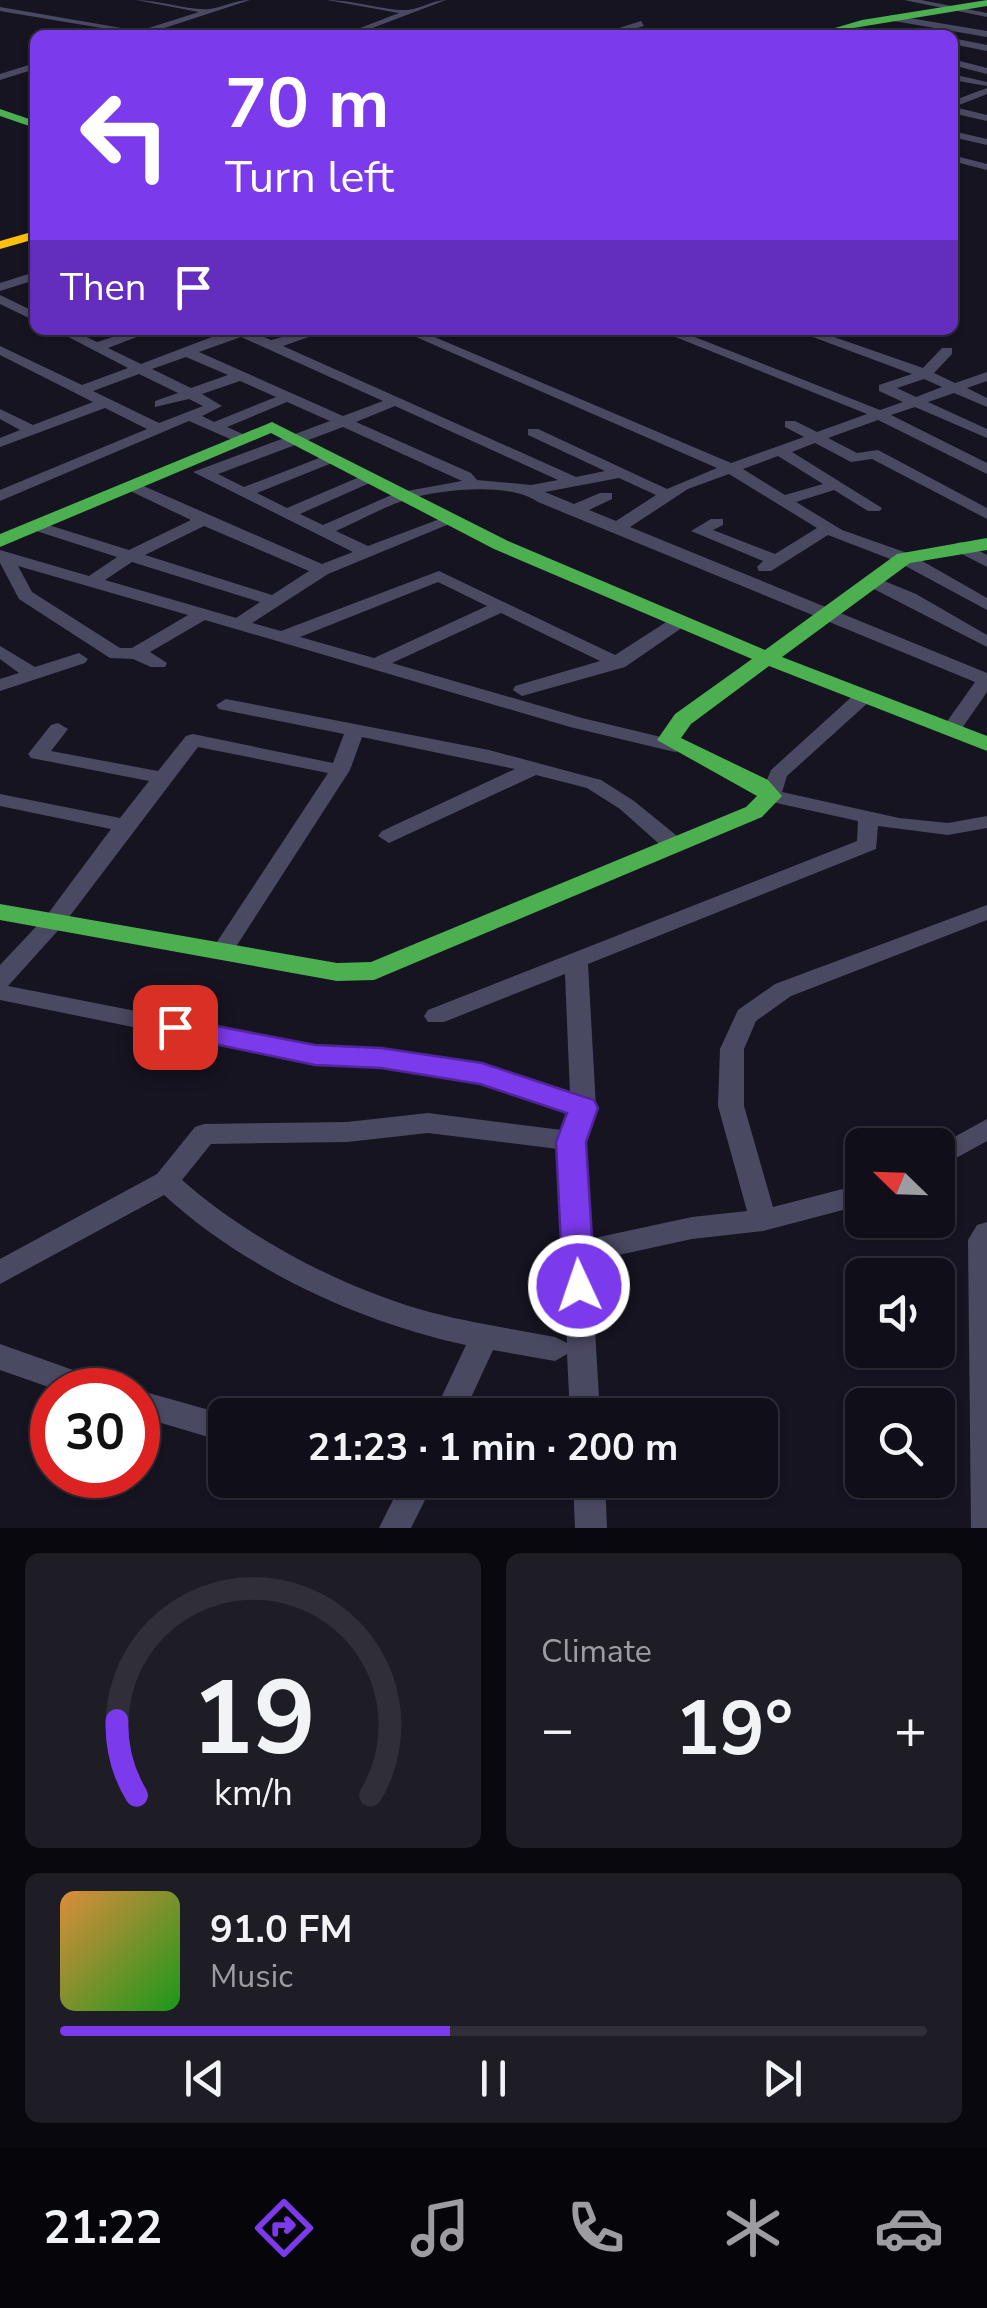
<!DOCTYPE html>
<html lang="en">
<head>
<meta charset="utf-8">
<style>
	:root { --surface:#100f19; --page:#1e1d26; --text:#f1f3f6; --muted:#9c9ca2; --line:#302f38; --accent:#7c3aed }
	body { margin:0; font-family:"Nunito Sans",sans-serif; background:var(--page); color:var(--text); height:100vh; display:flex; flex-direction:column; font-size:38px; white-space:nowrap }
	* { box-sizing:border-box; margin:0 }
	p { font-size:32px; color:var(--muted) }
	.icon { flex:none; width:55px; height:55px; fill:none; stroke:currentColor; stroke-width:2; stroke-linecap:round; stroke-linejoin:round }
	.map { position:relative; height:1528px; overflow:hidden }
	.details { display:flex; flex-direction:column; gap:25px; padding:25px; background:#09080e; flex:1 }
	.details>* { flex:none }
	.guide { position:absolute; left:30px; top:30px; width:928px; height:305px; border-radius:15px; box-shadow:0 2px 8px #0004,0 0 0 2px var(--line); background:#7c3aed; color:#fff; overflow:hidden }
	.needle { width:65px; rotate:293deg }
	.buttons { position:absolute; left:845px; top:1128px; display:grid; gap:20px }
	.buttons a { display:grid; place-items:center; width:110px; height:110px; border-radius:15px; background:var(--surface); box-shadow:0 2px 8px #0004,0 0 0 2px var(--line); font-size:50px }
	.speed { position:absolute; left:30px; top:1368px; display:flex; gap:20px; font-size:50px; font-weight:700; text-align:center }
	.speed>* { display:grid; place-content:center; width:130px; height:130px; border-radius:50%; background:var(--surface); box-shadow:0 2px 8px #0004,0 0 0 2px var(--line); line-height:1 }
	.speed .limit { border:15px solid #d22; background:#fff; color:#111 }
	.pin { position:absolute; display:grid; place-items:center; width:85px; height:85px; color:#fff; margin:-42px; border-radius:20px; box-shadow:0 5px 15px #0006 }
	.me { position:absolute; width:110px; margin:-55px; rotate:357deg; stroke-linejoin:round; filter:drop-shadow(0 0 8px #0008) }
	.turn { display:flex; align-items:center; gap:35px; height:210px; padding:0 30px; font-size:45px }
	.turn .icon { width:130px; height:130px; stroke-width:2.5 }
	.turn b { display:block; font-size:70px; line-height:85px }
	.then { display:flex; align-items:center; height:95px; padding:0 30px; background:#0003; gap:20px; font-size:38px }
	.big { font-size:75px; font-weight:700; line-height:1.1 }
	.details .widget { flex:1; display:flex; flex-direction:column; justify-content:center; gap:15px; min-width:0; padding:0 35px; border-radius:15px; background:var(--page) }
	.details .dial { align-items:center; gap:0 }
	.dial svg { height:260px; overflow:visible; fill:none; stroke:var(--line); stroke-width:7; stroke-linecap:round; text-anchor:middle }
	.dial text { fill:var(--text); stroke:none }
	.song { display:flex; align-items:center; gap:30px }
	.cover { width:120px; height:120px; border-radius:15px; background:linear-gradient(135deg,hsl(30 70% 55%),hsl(120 70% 35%)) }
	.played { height:10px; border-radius:5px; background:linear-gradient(90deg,var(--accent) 45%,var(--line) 45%) }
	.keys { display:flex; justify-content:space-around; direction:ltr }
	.heat { display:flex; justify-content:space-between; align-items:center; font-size:55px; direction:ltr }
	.details .tiles { flex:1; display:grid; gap:25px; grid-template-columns:1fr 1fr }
	.widget:last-child { grid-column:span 2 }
	.trip { position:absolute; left:208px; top:1398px; width:570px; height:100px; border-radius:15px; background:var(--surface); box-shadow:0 2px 8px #0004,0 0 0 2px var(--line); font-weight:700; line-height:100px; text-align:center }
	.tab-bar { display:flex; height:160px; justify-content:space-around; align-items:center; background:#06060a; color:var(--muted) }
	.tab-bar .icon { width:70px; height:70px }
	.tab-bar .active { color:var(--accent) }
	.tab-bar b { font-size:45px; color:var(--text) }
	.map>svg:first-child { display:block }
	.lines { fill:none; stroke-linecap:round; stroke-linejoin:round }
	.street { fill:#4a4962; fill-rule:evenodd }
	.fast { fill:#4caf50; fill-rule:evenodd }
	.slow { fill:#ffc107; fill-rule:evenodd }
	.route { fill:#7c3aed; stroke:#51269a; stroke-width:2.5 }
</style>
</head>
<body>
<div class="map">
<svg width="987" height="1528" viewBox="0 0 987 1528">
	<rect width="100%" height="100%" fill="#161421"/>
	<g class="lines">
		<g class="street">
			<path d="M 136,0 C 160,0 188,11 210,9 C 224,7 235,0 250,0 L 143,35 L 0,11 L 0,7 L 139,31 L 199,12 Z"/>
			<path d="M 327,0 C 352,0 387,11 407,10 C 421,9 432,0 446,0 L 354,35 L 342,35 L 399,13 Z"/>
			<path d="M 904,0 L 921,0 L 987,13 L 987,17 Z"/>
			<path d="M 891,15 L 987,31 L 987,37 L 888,20 Z"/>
			<path d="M 641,21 L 644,26 L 611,35 L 597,35 Z"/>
			<path d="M 952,38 L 987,45 L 987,51 L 952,44 Z"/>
			<path d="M 952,59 L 987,68 L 987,74 L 952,65 Z"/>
			<path d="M 35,63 L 35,69 L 0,80 L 0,74 Z"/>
			<path d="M 952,74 L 987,82 L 987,86 L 952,80 Z"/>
			<path d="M 987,88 L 987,94 L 954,107 L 987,115 L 987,121 L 952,113 L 952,101 Z"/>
			<path d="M 952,131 L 987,139 L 987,145 L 952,137 Z"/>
			<path d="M 952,155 L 987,164 L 987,170 L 952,161 Z"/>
			<path d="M 952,183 L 957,184 L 957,188 L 952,189 Z"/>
			<path d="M 35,272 L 35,280 L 0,291 L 0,283 Z"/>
			<path d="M 0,295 L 35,312 L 35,321 L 0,304 Z"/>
			<path d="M 55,330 L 72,330 L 97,342 L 135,330 L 155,330 L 108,348 L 141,364 L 230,330 L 248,330 L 271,340 L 308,330 L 329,330 L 283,346 L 576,477 L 605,471 L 528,435 L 528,429 L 538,429 L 667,489 L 717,468 L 400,330 L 418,330 L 731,463 L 804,437 L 785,427 L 785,421 L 795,421 L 817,432 L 867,414 L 658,330 L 677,330 L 880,410 L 903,402 L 879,391 L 879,385 L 912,374 L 794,330 L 814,330 L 923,368 L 942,348 L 952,348 L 952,354 L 934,373 L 955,383 L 987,372 L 987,381 L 967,388 L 987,398 L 987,407 L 954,393 L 928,402 L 987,429 L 987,438 L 915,407 L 891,415 L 987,463 L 987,474 L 878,420 L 828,438 L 857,453 L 878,450 L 987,508 L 987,519 L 872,459 L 851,462 L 815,443 L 792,452 L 882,508 L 880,511 L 868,511 L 834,490 L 796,502 L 842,530 L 910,554 L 987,598 L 987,610 L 898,562 L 828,535 L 771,571 L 759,571 L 757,567 L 763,561 L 691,531 L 711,519 L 723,519 L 723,525 L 713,530 L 775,554 L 817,528 L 729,474 L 688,489 L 630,527 L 987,673 L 987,692 L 958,734 L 944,734 L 941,730 L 975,682 L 538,502 C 509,482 442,489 408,499 C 383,507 359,521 336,531 L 368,546 L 445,517 L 451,515 L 459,520 L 328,574 L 252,623 L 281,631 L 439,571 L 615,655 L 674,617 L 686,617 L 689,621 L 686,625 L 625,667 L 522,696 L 513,690 L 515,686 L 600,661 L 501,613 L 392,663 L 582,718 L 682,742 L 685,746 L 682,750 L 675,752 L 570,727 L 205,620 L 150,652 L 167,663 L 165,667 L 151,667 L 133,659 L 110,658 L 19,599 L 0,563 L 0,550 L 89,576 L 117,557 L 30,529 L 30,523 L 42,523 L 129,550 L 191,520 L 126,489 L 126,483 L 132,481 L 322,564 L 353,552 L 193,472 L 330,421 L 287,402 L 227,427 L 247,436 L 247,442 L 237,442 L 189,421 L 0,501 L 0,490 L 147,429 L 105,408 L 0,447 L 0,438 L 20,430 L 0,419 L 0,409 L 33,425 L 93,402 L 0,355 L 0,346 L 82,385 L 128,368 ZM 241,337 L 383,401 L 343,416 L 199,352 ZM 186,357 L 228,375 L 191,388 L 152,369 ZM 139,374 L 178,393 L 155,401 L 155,407 L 189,399 L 203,406 L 159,423 L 93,391 ZM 924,379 L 942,387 L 916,397 L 897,388 ZM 240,381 L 276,397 L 214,422 L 202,416 L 222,406 L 202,394 ZM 395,406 L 558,480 L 531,485 L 477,480 L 471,473 L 356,422 ZM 343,427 L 462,481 L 396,493 L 323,525 L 300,514 L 374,481 L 374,475 L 364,475 L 287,508 L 257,493 L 337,461 L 337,455 L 327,455 L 244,487 L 218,474 ZM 778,456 L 823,484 L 785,495 L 743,469 ZM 619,478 L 656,495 L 616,521 L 589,510 L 612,499 L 612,493 L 600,493 L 574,504 L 545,492 ZM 204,526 L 309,571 L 272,595 L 145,555 ZM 132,562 L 260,602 L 236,618 L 105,580 ZM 18,566 L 188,615 L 132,648 L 120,648 L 32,592 ZM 438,582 L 487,606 L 374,658 L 300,637 Z"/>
			<path d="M 962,542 L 987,555 L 987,567 L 956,551 L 956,543 Z"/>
			<path d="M 872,576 L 916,594 L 987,635 L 987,647 L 866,585 L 863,581 L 866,577 Z"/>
			<path d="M 0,646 L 35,667 L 79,653 L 88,659 L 85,663 L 0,691 L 0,679 L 19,673 L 0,659 Z"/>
			<path d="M 864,690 L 873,696 L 871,700 L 787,776 L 782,792 L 899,818 L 948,823 L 987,816 L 987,828 L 948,835 L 878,826 L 876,849 L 588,964 L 596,1108 L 584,1141 L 590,1239 L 692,1217 L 747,1211 L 718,1106 L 720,1049 L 738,1010 L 775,984 L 987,905 L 987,920 L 791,996 L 756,1021 L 744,1049 L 744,1106 L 773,1207 L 862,1184 L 862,1205 L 763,1231 L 692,1239 L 591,1261 L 600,1415 L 570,1415 L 567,1354 L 555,1361 L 493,1350 L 463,1415 L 433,1415 L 466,1345 C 359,1322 245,1269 164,1195 L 0,1284 L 0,1259 L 157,1174 L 195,1127 L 204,1124 L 347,1122 L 428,1113 L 562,1130 L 569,1113 L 480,1082 L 381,1067 L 315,1064 L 0,1000 L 0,965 L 47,915 L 111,829 L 0,806 L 0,794 L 120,818 L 149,781 L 31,758 L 28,754 L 51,725 L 58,723 L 68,729 L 51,751 L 158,771 L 186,736 L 193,734 L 333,763 L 344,734 L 219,709 L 216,705 L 226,699 L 489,750 L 601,780 L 634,801 L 682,840 L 685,845 L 682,850 L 666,850 L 620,809 L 587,788 L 536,775 L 389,843 L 378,836 L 382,831 L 515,769 L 362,737 L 350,770 L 230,956 L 214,956 L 211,951 L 328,773 L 198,747 L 63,925 L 8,986 L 315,1046 L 381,1049 L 482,1064 L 570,1094 L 565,974 L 444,1022 L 428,1022 L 424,1016 L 428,1010 L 857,841 L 858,821 L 763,800 L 760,796 L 771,770 L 857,692 ZM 428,1133 L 558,1149 L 567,1343 L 555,1337 C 509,1328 464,1322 419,1309 C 335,1284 247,1237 182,1180 L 211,1144 L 347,1142 Z"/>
			<path d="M 987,1119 L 987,1141 L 938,1168 L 938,1146 Z"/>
			<path d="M 987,1222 L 987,1528 L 971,1528 L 968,1240 L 977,1225 Z"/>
			<path d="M 0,1344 L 104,1381 L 108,1390 L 57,1390 L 0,1370 Z"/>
			<path d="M 137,1390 L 138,1390 L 227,1415 L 225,1442 L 138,1416 Z"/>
			<path d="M 403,1480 L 435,1480 L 411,1528 L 379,1528 Z"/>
			<path d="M 573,1480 L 605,1480 L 607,1528 L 575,1528 Z"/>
		</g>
		<g class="fast">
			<path d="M 987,0 L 987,6 L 811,35 L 862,20 Z"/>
			<path d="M 0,109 L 35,121 L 35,128 L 0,116 Z"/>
			<path d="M 272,422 L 508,541 L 765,650 L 897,554 L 987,538 L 987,550 L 910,563 L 782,657 L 987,736 L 987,751 L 769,666 L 691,724 L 681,738 L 768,780 L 782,796 L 762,817 L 374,980 L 337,981 L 0,920 L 0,904 L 337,963 L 371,962 L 746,807 L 757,796 L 657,740 L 675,714 L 752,659 L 494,549 L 271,433 L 0,547 L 0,534 Z"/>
		</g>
		<path class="slow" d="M 35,231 L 35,239 L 0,249 L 0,241 Z"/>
	</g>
	<path class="route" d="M 175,1018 L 315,1045 L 381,1048 L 482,1063 L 594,1100 L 598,1108 L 586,1142 L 595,1286 L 590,1295 L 579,1299 L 567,1295 L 563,1286 L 556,1142 L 567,1113 L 480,1084 L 381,1068 L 315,1065 L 166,1034 L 162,1027 L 166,1020 Z"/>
</svg>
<div class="buttons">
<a><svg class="needle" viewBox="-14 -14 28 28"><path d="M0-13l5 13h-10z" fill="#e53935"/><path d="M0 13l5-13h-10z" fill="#9c9ca2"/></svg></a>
<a><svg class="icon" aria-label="sound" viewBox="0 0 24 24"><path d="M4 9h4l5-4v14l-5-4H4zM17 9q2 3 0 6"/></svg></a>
<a><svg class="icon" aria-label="search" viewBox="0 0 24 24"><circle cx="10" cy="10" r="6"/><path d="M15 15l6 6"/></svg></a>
</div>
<div class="speed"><div class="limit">30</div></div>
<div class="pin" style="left:175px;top:1027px;background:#d93025"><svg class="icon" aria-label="arrive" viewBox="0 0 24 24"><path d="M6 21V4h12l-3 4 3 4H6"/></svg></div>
<svg class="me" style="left:579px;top:1286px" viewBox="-20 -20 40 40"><circle r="17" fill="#7c3aed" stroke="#fff" stroke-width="3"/><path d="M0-11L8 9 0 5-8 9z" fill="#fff"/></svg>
<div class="trip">21:23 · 1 min · 200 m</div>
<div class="guide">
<div class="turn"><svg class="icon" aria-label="left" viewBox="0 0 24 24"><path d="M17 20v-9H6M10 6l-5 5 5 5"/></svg><div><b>70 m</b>Turn left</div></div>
<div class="then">Then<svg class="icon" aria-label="arrive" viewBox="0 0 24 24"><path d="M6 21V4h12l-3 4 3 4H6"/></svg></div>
</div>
</div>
<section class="details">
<div class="tiles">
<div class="widget dial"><svg viewBox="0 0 100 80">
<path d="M14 69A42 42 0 1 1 86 69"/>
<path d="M14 69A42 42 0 0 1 8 46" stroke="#7c3aed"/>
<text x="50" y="56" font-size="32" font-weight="700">19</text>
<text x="50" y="72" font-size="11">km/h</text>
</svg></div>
<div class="widget"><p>Climate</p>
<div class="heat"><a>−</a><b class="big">19°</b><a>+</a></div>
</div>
<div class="widget">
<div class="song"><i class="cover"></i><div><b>91.0 FM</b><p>Music</p></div></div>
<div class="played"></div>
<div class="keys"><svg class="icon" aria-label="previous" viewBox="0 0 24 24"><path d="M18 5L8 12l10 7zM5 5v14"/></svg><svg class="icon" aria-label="pause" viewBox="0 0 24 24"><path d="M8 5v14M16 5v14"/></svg><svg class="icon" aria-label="next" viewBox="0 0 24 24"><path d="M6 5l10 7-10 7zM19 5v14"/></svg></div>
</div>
</div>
</section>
<nav class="tab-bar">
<b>21:22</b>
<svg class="icon active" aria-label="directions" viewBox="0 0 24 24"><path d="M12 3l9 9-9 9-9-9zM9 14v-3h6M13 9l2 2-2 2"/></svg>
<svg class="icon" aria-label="music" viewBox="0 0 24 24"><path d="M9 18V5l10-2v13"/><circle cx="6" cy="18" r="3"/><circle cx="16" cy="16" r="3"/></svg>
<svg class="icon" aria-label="phone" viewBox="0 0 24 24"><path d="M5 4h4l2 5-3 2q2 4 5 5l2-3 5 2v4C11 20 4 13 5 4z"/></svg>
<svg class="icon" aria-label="climate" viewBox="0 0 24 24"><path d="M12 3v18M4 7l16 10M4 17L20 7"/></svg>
<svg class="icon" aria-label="car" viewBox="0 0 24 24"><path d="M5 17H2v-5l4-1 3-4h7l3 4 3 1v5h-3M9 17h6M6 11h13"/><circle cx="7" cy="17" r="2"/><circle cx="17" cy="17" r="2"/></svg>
</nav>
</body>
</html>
